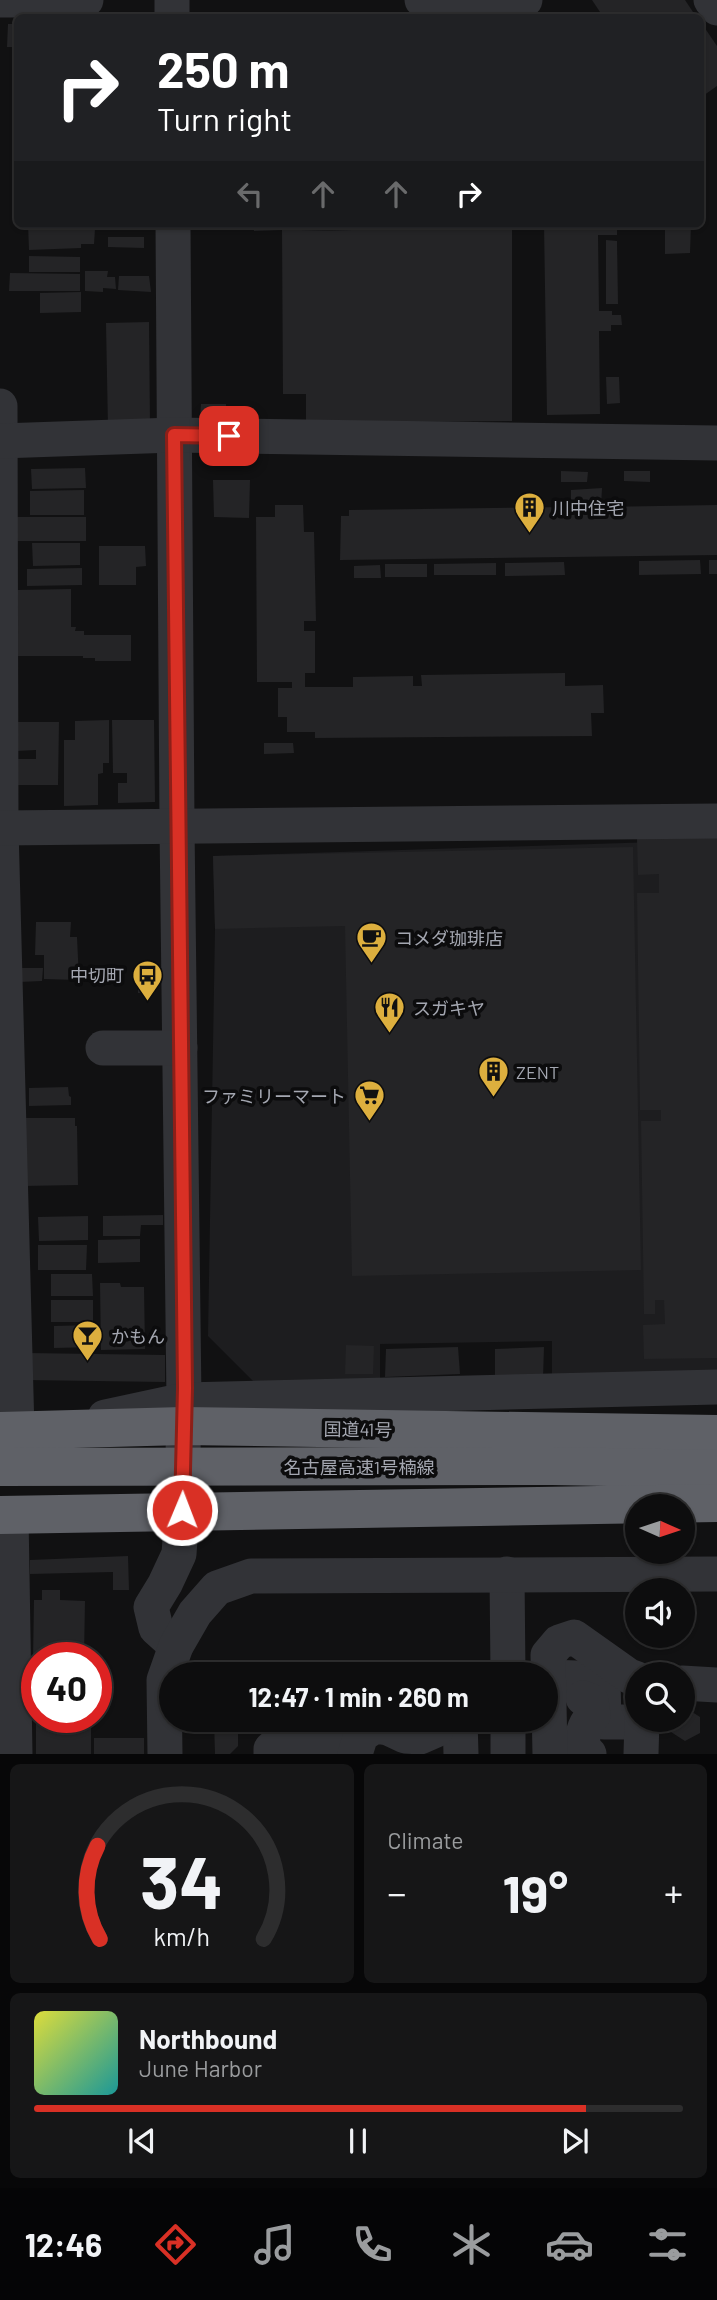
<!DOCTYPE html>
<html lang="en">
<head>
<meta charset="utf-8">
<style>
	:root { --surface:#0d0d0e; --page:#161617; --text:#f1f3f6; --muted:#9a9c9e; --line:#2d2d2e; --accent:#d93025 }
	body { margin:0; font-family:Barlow,"Noto Sans JP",sans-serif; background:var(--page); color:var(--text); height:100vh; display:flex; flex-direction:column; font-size:26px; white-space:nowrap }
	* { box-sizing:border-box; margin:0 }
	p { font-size:23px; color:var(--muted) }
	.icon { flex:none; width:38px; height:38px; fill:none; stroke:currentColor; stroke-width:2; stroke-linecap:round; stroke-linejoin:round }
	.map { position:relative; height:1754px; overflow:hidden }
	.side { display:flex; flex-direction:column; gap:10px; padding:10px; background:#070708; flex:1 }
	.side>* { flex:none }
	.top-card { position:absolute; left:14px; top:14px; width:690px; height:214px; border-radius:10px; box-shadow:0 2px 5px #0004,0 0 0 2px var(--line); background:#202124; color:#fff; overflow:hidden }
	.needle { width:46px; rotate:93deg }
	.fabs { position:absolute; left:625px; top:1494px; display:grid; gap:14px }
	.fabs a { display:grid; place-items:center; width:70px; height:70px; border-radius:50%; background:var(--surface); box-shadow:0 2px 5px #0004,0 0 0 2px var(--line); font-size:35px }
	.speed { position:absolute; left:21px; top:1642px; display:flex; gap:14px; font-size:35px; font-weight:700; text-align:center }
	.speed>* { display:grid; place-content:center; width:91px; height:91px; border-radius:50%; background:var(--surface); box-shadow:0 2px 5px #0004,0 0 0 2px var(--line); line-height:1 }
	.speed .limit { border:10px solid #d22; background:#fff; color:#111 }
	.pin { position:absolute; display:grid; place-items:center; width:60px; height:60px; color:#fff; margin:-30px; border-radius:14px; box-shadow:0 4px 10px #0006 }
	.me { position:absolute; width:77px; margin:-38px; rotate:1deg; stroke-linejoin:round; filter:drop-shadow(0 0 5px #0008) }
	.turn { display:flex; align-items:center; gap:24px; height:147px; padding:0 28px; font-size:32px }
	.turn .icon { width:91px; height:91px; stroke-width:2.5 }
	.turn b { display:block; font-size:49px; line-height:60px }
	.lanes { display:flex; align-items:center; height:66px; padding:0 28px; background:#0003; justify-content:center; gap:35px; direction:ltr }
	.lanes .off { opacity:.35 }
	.big { font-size:52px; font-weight:700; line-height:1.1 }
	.side .widget { flex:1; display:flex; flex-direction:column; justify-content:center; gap:10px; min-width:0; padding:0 24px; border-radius:10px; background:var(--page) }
	.side .dial { align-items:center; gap:0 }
	.dial svg { height:182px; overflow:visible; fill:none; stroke:var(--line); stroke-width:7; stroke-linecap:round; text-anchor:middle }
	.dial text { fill:var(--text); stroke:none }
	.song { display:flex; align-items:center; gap:21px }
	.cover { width:84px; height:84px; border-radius:10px; background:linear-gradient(135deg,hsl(60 70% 55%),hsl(180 70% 35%)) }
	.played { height:7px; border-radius:4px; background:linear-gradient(90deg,var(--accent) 85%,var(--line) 85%) }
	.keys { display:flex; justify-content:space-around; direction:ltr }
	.heat { display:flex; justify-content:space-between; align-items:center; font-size:38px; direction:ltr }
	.side .tiles { flex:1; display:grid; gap:10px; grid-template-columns:1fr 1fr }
	.widget:last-child { grid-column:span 2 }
	.trip { position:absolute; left:159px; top:1662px; width:399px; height:70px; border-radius:35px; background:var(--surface); box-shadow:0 2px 5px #0004,0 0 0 2px var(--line); font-weight:700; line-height:70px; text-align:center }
	.menu { display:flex; height:112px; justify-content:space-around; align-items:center; background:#050506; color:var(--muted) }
	.menu .icon { width:49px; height:49px }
	.menu .current { color:var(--accent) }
	.menu b { font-size:32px; color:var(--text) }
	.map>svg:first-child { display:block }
	.built { fill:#1d1d1f }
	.building { fill:#242426 }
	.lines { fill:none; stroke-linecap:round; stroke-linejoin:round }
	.minor { stroke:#323337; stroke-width:35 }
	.highway { stroke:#5f6167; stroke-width:38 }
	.route-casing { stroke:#8d1f18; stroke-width:18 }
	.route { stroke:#d93025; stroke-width:12 }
	.labels { text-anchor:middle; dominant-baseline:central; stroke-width:7; stroke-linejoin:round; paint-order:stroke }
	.poi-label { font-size:18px; fill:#a4a7b1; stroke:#0c0c0d; text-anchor:start }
	.street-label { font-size:18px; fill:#a4a7b1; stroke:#0c0c0d }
</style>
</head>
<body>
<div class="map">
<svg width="717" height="1754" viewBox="0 0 717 1754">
	<rect width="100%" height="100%" fill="#111112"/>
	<path class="built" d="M 717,840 L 717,1380 L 552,1381 L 552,1341 L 380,1344 L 380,1382 L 253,1381 L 208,1336 L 215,929 L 213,856 Z"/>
	<g class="building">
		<path d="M 592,0 L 685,0 L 697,18 L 604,18 Z"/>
		<rect x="113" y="15" width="33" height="3"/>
		<path d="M 15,16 L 18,16 L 18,47 L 7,47 L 8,24 L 14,24 Z"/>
		<path d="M 700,21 L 717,46 L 717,86 L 700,98 Z"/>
		<path d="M 28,224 L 81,224 L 81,229 L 95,229 L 94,244 L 81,244 L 81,248 L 29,250 Z"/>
		<path d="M 254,224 L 358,224 L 358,229 L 300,231 L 512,227 L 512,421 L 306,423 L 306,394 L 283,394 L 282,230 L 254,231 Z"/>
		<path d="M 544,224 L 617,224 L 617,235 L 598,235 L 599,311 L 612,311 L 612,315 L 621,315 L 622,325 L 611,325 L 611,331 L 599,331 L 600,414 L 547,415 Z"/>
		<path d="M 665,224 L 691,224 L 690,253 L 665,254 Z"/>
		<path d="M 108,237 L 144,237 L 144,248 L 108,247 Z"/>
		<path d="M 606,240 L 617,241 L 618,304 L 606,304 Z"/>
		<path d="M 29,256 L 80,257 L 80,272 L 29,272 Z"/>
		<path d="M 85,271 L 108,271 L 107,277 L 115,277 L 116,289 L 103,288 L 103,292 L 85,291 Z"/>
		<path d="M 10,273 L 80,274 L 80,291 L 9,291 Z"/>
		<path d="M 119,276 L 149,276 L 151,292 L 118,290 Z"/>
		<path d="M 81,292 L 81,312 L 40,313 L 40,293 Z"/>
		<path d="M 149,322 L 150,428 L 108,428 L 106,323 Z"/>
		<path d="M 606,377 L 619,377 L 620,403 L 607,404 Z"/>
		<path d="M 201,404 L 226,404 L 226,417 L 200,418 Z"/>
		<path d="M 85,468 L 86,488 L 32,489 L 31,469 Z"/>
		<path d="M 561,471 L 588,472 L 587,482 L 561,482 Z"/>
		<path d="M 624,471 L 650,471 L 650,482 L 624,481 Z"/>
		<path d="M 213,480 L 250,480 L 249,518 L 214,517 Z"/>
		<path d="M 602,488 L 601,507 L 717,505 L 717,555 L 340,560 L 341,516 L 349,516 L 349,510 L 571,507 L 571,490 Z"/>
		<path d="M 84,490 L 84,515 L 30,515 L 30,491 Z"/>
		<path d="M 275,505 L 303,505 L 304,532 L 314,532 L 316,621 L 304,621 L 304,631 L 315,631 L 315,673 L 305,673 L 305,687 L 353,687 L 353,677 L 413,676 L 413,686 L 422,686 L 421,675 L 565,673 L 565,686 L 603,685 L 604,713 L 591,713 L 592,736 L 315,738 L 315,732 L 287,732 L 287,717 L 278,717 L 278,688 L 292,688 L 292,682 L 257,682 L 256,517 L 275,517 Z"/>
		<rect x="14" y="517" width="72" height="24"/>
		<path d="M 32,543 L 80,543 L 80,565 L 33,566 Z"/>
		<path d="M 99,546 L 145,546 L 146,566 L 136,567 L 136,585 L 99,585 Z"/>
		<path d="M 700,560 L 701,574 L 639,575 L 639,561 Z"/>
		<rect x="709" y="560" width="8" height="14"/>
		<path d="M 564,562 L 565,575 L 505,576 L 505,563 Z"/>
		<path d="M 496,563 L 496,575 L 434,575 L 434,564 Z"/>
		<rect x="385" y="564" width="42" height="13"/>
		<path d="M 380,565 L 381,578 L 354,578 L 354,566 Z"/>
		<path d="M 82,568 L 82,585 L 27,586 L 27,569 Z"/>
		<path d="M 71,589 L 71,627 L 76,627 L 75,631 L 84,631 L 84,635 L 131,635 L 131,661 L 95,661 L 95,658 L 83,658 L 83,656 L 16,656 L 16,590 Z"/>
		<path d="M 109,720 L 109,763 L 103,763 L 103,773 L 98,774 L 98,805 L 64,806 L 64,740 L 75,740 L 75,721 Z"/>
		<path d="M 112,720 L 154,720 L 155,802 L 118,803 L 118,783 L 127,783 L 127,773 L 113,773 Z"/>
		<path d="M 16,722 L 59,722 L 58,785 L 16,785 L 17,759 L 36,759 L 36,750 L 16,751 Z"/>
		<path d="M 264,743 L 293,743 L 294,753 L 264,754 Z"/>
		<path d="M 717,837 L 717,1358 L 644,1359 L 643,1325 L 665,1324 L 664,1300 L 655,1300 L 655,1314 L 644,1314 L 641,1121 L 661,1121 L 661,1110 L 640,1110 L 637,893 L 659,893 L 659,874 L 638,875 L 637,839 Z"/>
		<path d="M 633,847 L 641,1270 L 352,1276 L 345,926 L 215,929 L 213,856 Z"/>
		<path d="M 36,922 L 71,922 L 70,937 L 77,937 L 79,980 L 44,979 L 44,955 L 35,955 Z"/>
		<path d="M 19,968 L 43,968 L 42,981 L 19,982 Z"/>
		<rect x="138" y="985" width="17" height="8"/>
		<path d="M 68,1087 L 69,1096 L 71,1097 L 71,1105 L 29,1106 L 29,1088 Z"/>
		<path d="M 22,1118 L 75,1118 L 75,1126 L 77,1126 L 78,1185 L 23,1186 Z"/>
		<path d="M 163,1215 L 163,1225 L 141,1225 L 140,1236 L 103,1236 L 103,1216 Z"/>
		<path d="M 88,1216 L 88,1240 L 39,1241 L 38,1217 Z"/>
		<path d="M 140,1239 L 140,1262 L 98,1263 L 98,1240 Z"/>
		<path d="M 38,1245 L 87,1245 L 86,1270 L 38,1270 Z"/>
		<path d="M 51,1274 L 92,1274 L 93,1296 L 51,1296 Z"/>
		<path d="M 100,1283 L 120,1283 L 121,1287 L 144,1287 L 145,1349 L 101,1350 Z"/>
		<rect x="51" y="1300" width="42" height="22"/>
		<path d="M 94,1325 L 94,1347 L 54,1348 L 54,1326 Z"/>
		<path d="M 346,1345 L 374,1346 L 373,1374 L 345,1374 Z"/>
		<path d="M 458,1347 L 460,1374 L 385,1377 L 386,1349 Z"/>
		<path d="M 544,1347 L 543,1378 L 495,1379 L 495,1349 Z"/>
		<path d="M 26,1353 L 165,1355 L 165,1382 L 25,1380 Z"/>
		<path d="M 128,1556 L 129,1590 L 113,1590 L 113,1572 L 30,1574 L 30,1560 Z"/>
		<path d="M 42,1590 L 60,1590 L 60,1600 L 85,1601 L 84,1657 L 37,1657 L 37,1717 L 83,1717 L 83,1721 L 32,1720 L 34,1600 L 42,1600 Z"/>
		<path d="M 686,1708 L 700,1717 L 700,1733 L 685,1741 L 671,1732 L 671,1720 L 682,1720 L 682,1710 Z"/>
		<path d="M 214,1720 L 238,1720 L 238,1746 L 230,1754 L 215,1754 Z"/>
		<path d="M 91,1722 L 91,1754 L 36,1754 L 36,1723 Z"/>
		<rect x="94" y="1738" width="50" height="16"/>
	</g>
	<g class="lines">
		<g class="minor">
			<path d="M 0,0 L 86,0"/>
			<path d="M 172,0 L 172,18"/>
			<path d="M 422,0 L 525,0"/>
			<path d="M 711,0 L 717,8"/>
			<path d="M 173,224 L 177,826 L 184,1400 L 182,1510 L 179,1554 L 165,1584 L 151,1607 L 156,1628 L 176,1646"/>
			<path d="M 0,406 L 1,828 L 17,1431"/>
			<path d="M 0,441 L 174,435 L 717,443"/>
			<path d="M 0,828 L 717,821"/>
			<path d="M 103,1048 L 180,1048"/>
			<path d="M 105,1417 L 184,1400 L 717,1387"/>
			<path d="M 11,1515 L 15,1754"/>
			<path d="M 507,1574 L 508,1675"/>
			<path d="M 549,1677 L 603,1679 L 604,1722 L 642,1722"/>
			<path d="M 682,1683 L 717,1685"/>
			<path d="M 583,1698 L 591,1701 L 593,1715 C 583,1727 581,1735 584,1751 L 589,1754"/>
			<path d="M 460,1720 L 461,1754"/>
			<path d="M 165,1754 L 164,1680 L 176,1646 L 195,1613 L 217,1588 L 251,1576 L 717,1574"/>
			<path d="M 271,1754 L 271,1749 L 326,1750 L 326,1720"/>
			<path d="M 355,1754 L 361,1735 L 375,1726 L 388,1728 L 405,1736 L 420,1737 L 436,1730 L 438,1720"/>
			<path d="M 508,1754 L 508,1720"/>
			<path d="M 550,1754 L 548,1655 L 559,1642 L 574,1637 L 629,1676 L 637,1679"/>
			<path d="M 641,1754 L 642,1720"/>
		</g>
		<g class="highway">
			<path d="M 0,1431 L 183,1426 L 717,1434"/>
			<path d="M 0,1467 L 552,1466 L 717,1469"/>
			<path d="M 0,1515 L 717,1503"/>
		</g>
	</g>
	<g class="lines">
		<defs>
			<path id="route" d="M 182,1510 L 185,1388 L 174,435 L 229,436"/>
		</defs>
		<use href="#route" class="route-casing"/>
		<use href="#route" class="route"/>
	</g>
	<defs>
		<symbol id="building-pin" viewBox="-11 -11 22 30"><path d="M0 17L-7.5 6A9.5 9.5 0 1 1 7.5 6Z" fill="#ddaf3e" stroke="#0c0c0d"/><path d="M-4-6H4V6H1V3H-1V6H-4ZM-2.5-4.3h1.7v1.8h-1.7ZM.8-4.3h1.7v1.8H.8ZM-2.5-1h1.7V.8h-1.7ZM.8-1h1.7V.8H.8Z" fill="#111"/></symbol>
		<symbol id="cafe-pin" viewBox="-11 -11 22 30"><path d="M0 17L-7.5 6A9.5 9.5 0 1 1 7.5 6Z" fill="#ddaf3e" stroke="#0c0c0d"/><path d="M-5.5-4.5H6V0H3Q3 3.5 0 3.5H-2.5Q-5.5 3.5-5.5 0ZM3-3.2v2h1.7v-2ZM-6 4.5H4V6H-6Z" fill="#111"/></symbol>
		<symbol id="bus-pin" viewBox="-11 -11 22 30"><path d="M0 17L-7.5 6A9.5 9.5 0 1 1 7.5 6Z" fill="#ddaf3e" stroke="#0c0c0d"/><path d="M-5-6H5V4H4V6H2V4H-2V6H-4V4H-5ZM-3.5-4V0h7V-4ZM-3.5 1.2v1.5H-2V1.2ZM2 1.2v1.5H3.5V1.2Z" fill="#111"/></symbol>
		<symbol id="restaurant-pin" viewBox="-11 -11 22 30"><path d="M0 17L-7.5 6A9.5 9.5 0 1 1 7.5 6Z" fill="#ddaf3e" stroke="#0c0c0d"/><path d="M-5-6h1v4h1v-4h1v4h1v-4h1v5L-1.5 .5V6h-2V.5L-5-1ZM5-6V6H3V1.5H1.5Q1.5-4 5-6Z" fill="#111"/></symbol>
		<symbol id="supermarket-pin" viewBox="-11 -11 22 30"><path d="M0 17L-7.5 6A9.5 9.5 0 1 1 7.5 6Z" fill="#ddaf3e" stroke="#0c0c0d"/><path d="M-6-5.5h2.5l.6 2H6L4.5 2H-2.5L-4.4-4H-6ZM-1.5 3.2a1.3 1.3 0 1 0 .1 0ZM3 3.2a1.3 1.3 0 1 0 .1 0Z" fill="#111"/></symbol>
		<symbol id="bar-pin" viewBox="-11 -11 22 30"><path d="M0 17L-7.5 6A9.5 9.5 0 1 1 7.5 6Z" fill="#ddaf3e" stroke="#0c0c0d"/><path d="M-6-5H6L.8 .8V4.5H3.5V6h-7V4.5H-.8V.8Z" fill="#111"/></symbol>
	</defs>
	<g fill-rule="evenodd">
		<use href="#building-pin" x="512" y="490" width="35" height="47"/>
		<use href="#cafe-pin" x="354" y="920" width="35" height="47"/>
		<use href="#bus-pin" x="130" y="958" width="35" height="47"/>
		<use href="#restaurant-pin" x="372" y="990" width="35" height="47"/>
		<use href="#building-pin" x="476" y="1054" width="35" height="47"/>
		<use href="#supermarket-pin" x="352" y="1078" width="35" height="47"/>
		<use href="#bar-pin" x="70" y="1318" width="35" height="47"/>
	</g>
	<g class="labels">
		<g class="poi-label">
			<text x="552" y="508">川中住宅</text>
			<text x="395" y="938">コメダ珈琲店</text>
			<text x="124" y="975" text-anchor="end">中切町</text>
			<text x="413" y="1008">スガキヤ</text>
			<text x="516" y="1072">ZENT</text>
			<text x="346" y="1096" text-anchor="end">ファミリーマート</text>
			<text x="111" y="1336">かもん</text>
		</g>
		<g class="street-label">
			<text transform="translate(358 1429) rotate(1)">国道41号</text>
			<text x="359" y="1467">名古屋高速1号楠線</text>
		</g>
	</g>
</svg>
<div class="fabs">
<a><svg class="needle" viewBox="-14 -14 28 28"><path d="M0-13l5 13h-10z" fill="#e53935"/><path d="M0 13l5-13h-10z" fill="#9a9c9e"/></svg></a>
<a><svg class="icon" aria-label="sound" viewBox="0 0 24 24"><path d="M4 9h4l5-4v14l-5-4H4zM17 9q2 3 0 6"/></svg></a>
<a><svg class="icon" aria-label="search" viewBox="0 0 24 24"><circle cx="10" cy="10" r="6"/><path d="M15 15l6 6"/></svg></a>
</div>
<div class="speed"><div class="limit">40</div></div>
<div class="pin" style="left:229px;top:436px;background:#d93025"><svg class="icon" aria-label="arrive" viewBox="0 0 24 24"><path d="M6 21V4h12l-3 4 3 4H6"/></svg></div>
<svg class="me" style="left:182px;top:1510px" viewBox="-20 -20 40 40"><circle r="17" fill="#d93025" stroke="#fff" stroke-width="3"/><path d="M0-11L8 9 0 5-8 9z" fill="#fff"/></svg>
<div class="trip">12:47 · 1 min · 260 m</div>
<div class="top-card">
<div class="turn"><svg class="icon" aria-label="right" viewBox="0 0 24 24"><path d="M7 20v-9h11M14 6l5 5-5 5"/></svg><div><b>250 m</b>Turn right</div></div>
<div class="lanes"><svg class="icon off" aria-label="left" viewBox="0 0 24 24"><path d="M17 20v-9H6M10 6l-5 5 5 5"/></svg><svg class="icon off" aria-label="ahead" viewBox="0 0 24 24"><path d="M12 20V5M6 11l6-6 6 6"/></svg><svg class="icon off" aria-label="ahead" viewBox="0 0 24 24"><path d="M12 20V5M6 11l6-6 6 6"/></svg><svg class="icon" aria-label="right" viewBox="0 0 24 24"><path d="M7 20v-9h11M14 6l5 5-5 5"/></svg></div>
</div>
</div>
<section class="side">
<div class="tiles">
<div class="widget dial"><svg viewBox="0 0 100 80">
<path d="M14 69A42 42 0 1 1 86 69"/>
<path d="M14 69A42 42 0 0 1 13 28" stroke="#d93025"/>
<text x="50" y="56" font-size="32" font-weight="700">34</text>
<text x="50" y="72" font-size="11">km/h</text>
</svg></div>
<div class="widget"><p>Climate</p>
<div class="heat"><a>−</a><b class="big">19°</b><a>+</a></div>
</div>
<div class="widget">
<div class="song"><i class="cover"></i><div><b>Northbound</b><p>June Harbor</p></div></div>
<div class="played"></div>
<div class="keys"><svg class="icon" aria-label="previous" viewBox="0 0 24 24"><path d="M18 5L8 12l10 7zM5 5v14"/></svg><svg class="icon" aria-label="pause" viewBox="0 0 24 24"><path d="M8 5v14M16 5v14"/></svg><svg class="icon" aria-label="next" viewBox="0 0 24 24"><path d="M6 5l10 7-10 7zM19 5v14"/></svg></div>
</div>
</div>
</section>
<nav class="menu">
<b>12:46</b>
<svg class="icon current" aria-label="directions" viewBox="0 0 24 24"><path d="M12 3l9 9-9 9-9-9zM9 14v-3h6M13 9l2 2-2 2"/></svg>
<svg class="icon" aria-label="music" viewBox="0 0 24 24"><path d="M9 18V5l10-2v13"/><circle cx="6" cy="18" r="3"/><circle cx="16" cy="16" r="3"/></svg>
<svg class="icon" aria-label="phone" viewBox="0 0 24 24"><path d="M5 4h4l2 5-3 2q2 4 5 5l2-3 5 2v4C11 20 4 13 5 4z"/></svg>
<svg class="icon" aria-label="climate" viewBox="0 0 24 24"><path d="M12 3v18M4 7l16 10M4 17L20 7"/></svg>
<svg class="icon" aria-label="car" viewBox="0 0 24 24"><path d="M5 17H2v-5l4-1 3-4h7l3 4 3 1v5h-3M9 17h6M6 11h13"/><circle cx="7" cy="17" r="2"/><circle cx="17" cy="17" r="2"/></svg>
<svg class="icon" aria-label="filters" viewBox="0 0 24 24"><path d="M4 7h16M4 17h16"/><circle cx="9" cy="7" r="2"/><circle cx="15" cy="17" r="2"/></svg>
</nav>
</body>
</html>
